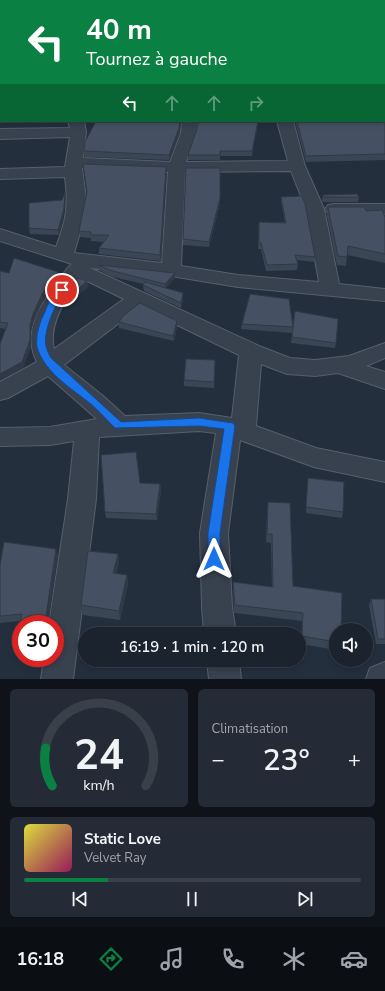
<!DOCTYPE html>
<html lang="fr">
<head>
<meta charset="utf-8">
<style>
	:root { --surface:#1b232e; --page:#242b36; --text:#f1f3f6; --muted:#a0a4aa; --line:#39404a; --accent:#0b8043 }
	body { margin:0; font-family:"Nunito Sans",sans-serif; background:var(--page); color:var(--text); height:100vh; display:flex; flex-direction:column; font-size:15px; white-space:nowrap }
	* { box-sizing:border-box; margin:0 }
	p { font-size:13px; color:var(--muted) }
	.icon { flex:none; width:22px; height:22px; fill:none; stroke:currentColor; stroke-width:2; stroke-linecap:round; stroke-linejoin:round }
	.map { position:relative; height:679px; overflow:hidden }
	.drawer { display:flex; flex-direction:column; gap:10px; padding:10px; background:#0f1319; flex:1 }
	.drawer>* { flex:none }
	.guide { position:absolute; left:0px; top:0px; width:385px; height:122px; box-shadow:0 2px 6px #0003,0 0 0 1px var(--line); background:#0b8043; color:#fff; overflow:hidden }
	.fabs { position:absolute; left:329px; top:623px; display:grid; gap:8px }
	.fabs a { display:grid; place-items:center; width:44px; height:44px; border-radius:50%; background:var(--surface); box-shadow:0 2px 6px #0003,0 0 0 1px var(--line); font-size:20px }
	.speed { position:absolute; left:12px; top:615px; display:flex; gap:8px; font-size:20px; font-weight:700; text-align:center }
	.speed>* { display:grid; place-content:center; width:52px; height:52px; border-radius:50%; background:var(--surface); box-shadow:0 2px 6px #0003,0 0 0 1px var(--line); line-height:1 }
	.speed .limit { border:6px solid #d22; background:#fff; color:#111 }
	.pin { position:absolute; display:grid; place-items:center; width:34px; height:34px; color:#fff; margin:-17px; border:2px solid #fff; border-radius:50%; box-shadow:0 1px 4px #0007 }
	.me { position:absolute; width:44px; margin:-22px; rotate:0deg; stroke-linejoin:round; filter:drop-shadow(0 0 3px #0008) }
	.turn { display:flex; align-items:center; gap:14px; height:84px; padding:0 20px; font-size:18px }
	.turn .icon { width:52px; height:52px; stroke-width:2.5 }
	.turn b { display:block; font-size:28px; line-height:34px }
	.lanes { display:flex; align-items:center; height:38px; padding:0 20px; background:#0003; justify-content:center; gap:20px; direction:ltr }
	.lanes .off { opacity:.35 }
	.big { font-size:30px; font-weight:600; line-height:1.1 }
	.drawer .widget { flex:1; display:flex; flex-direction:column; justify-content:center; gap:6px; min-width:0; padding:0 14px; border-radius:6px; background:var(--page) }
	.drawer .dial { align-items:center; gap:0 }
	.dial svg { height:104px; overflow:visible; fill:none; stroke:var(--line); stroke-width:7; stroke-linecap:round; text-anchor:middle }
	.dial text { fill:var(--text); stroke:none }
	.song { display:flex; align-items:center; gap:12px }
	.cover { width:48px; height:48px; border-radius:6px; background:linear-gradient(135deg,hsl(60 70% 55%),hsl(330 70% 35%)) }
	.played { height:4px; border-radius:2px; background:linear-gradient(90deg,var(--accent) 25%,var(--line) 25%) }
	.keys { display:flex; justify-content:space-around; direction:ltr }
	.heat { display:flex; justify-content:space-between; align-items:center; font-size:22px; direction:ltr }
	.drawer .tiles { flex:1; display:grid; gap:10px; grid-template-columns:1fr 1fr }
	.widget:last-child { grid-column:span 2 }
	.trip { position:absolute; left:78px; top:627px; width:228px; height:40px; border-radius:20px; background:var(--surface); box-shadow:0 2px 6px #0003,0 0 0 1px var(--line); font-weight:600; line-height:40px; text-align:center }
	.tab-bar { display:flex; height:64px; justify-content:space-around; align-items:center; background:#0b0e12; color:var(--muted) }
	.tab-bar .icon { width:28px; height:28px }
	.tab-bar .current { color:var(--accent) }
	.tab-bar b { font-size:18px; color:var(--text) }
	.map>svg:first-child { display:block }
	.lines { fill:none; stroke-linecap:round; stroke-linejoin:round }
	.minor-casing { stroke:#565f6c; stroke-width:2 }
	.minor { fill:#38414e; fill-rule:evenodd }
	.wall { fill:#3b4654 }
	.shaded-wall { fill:#303945 }
	.building { fill:#455162; stroke:#303945 }
	.route { fill:#1a73e8; stroke:#114b97 }
</style>
</head>
<body>
<div class="map">
<svg width="385" height="679" viewBox="0 0 385 679">
	<rect width="100%" height="100%" fill="#242f3e"/>
	<g class="lines">
		<defs>
			<g id="minor">
				<rect x="344" y="0" width="12" height="1"/>
				<rect x="0" y="41" width="1" height="8"/>
				<path d="M 68,121 L 84,121 L 86,132 L 83,158 L 170,162 L 181,133 L 182,121 L 198,121 L 196,133 L 186,162 L 288,161 L 277,121 L 293,121 L 305,166 L 324,209 L 339,284 L 385,289 L 385,301 L 238,287 L 171,276 L 90,268 L 259,346 L 290,358 L 315,360 L 349,356 L 385,343 L 385,358 L 366,366 L 385,372 L 385,389 L 338,373 L 315,376 L 287,374 L 261,364 L 256,426 L 316,448 L 385,462 L 385,482 L 314,467 L 240,440 L 228,533 L 232,607 L 236,634 L 204,634 L 202,607 L 200,533 L 216,433 L 199,431 L 99,437 L 96,499 L 73,679 L 41,679 L 44,658 L 55,658 L 55,624 L 49,624 L 68,499 L 74,441 L 50,445 L 0,446 L 0,428 L 50,427 L 97,419 L 48,376 L 8,398 L 0,400 L 0,382 L 37,362 C 22,334 40,305 57,283 C 61,277 66,268 72,264 L 0,241 L 0,229 L 56,247 C 66,221 69,206 65,177 L 0,179 L 0,169 L 65,167 L 70,137 L 0,139 L 0,129 L 70,128 ZM 82,168 L 168,172 L 162,263 L 74,253 L 82,226 L 86,198 ZM 291,171 L 306,209 L 319,282 L 238,275 L 181,266 L 185,172 ZM 81,278 L 124,299 L 54,349 C 48,324 66,297 81,278 ZM 140,307 L 239,355 L 232,418 L 199,413 L 125,416 L 103,396 L 64,365 Z"/>
				<path d="M 334,204 L 385,204 L 385,214 L 334,214 L 328,213 L 325,209 L 328,205 Z"/>
				<path d="M 207,660 L 239,660 L 241,679 L 209,679 Z"/>
				<path d="M 385,662 L 385,679 L 366,679 L 370,668 Z"/>
			</g>
		</defs>
		<use href="#minor" class="minor-casing"/>
		<use href="#minor" class="minor"/>
	</g>
	<g class="wall">
		<path d="M 385,111 L 385,160 L 306,162 L 295,121 L 384,121 Z"/>
		<path d="M 96,121 L 180,121 L 180,133 L 169,160 L 85,157 L 84,151 Z"/>
		<path d="M 258,121 L 252,156 L 220,156 L 220,160 L 188,160 L 188,155 L 197,129 Z"/>
		<path d="M 166,167 L 166,173 L 161,261 L 99,254 L 99,248 L 104,242 L 91,241 L 91,238 L 80,237 L 79,231 Z"/>
		<path d="M 65,193 L 65,198 L 64,213 L 59,235 L 30,234 L 29,228 L 62,200 Z"/>
		<path d="M 323,195 L 359,197 L 358,202 L 323,202 L 322,201 Z"/>
		<path d="M 281,197 L 315,257 L 314,262 L 297,260 L 298,264 L 297,270 L 266,271 L 261,249 L 258,249 L 259,222 L 285,222 L 281,202 Z"/>
		<path d="M 220,203 L 209,247 L 183,245 L 183,239 Z"/>
		<path d="M 328,207 L 366,211 L 385,217 L 385,263 L 347,255 L 346,266 L 337,265 L 327,216 Z"/>
		<path d="M 98,265 L 175,273 L 175,278 L 166,288 L 183,293 L 183,299 L 181,308 L 144,291 L 143,285 L 144,284 L 113,277 L 99,270 Z"/>
		<path d="M 0,271 L 9,273 L 59,277 L 43,300 L 34,320 L 31,330 L 31,346 L 23,368 L 0,380 L 0,344 L 6,329 L 0,328 Z"/>
		<path d="M 87,281 L 88,287 L 70,302 L 67,301 L 66,295 Z"/>
		<path d="M 177,321 L 177,327 L 174,341 L 119,328 L 119,322 Z"/>
		<path d="M 242,324 L 293,327 L 336,343 L 335,348 L 291,343 L 292,333 L 241,329 Z"/>
		<path d="M 215,360 L 214,388 L 184,386 L 184,380 Z"/>
		<path d="M 308,478 L 343,512 L 342,518 L 306,513 Z"/>
		<path d="M 160,484 L 161,490 L 157,520 L 106,518 L 105,512 Z"/>
		<path d="M 268,502 L 293,586 L 336,630 L 336,650 L 301,644 L 302,621 L 234,613 L 233,590 L 233,582 L 272,587 L 271,543 L 266,542 L 267,510 Z"/>
		<path d="M 118,554 L 119,563 L 116,574 L 127,575 L 128,584 L 120,620 L 83,615 L 81,605 Z"/>
		<path d="M 58,556 L 21,624 L 21,651 L 17,651 L 15,644 L 20,621 L 0,623 L 0,565 Z"/>
		<path d="M 371,599 L 385,599 L 385,644 L 376,644 L 369,605 Z"/>
	</g>
	<g class="shaded-wall">
		<path d="M 384,101 L 385,101 L 385,106 L 384,107 Z"/>
		<path d="M 180,121 L 180,133 L 169,160 L 169,155 Z"/>
		<path d="M 258,121 L 258,124 L 252,156 L 252,151 Z"/>
		<path d="M 166,167 L 166,173 L 161,261 L 160,255 Z"/>
		<path d="M 65,193 L 65,198 L 64,213 L 59,235 L 58,230 Z"/>
		<path d="M 220,198 L 220,203 L 209,247 L 209,242 Z"/>
		<path d="M 58,272 L 59,277 L 43,300 L 34,320 L 31,330 L 31,346 L 23,368 L 0,380 L 0,374 L 30,325 L 33,314 L 42,294 Z"/>
		<path d="M 175,273 L 175,278 L 165,289 L 165,284 Z"/>
		<path d="M 87,281 L 88,287 L 70,302 L 69,297 Z"/>
		<path d="M 183,293 L 183,299 L 181,308 L 181,303 Z"/>
		<path d="M 177,321 L 177,327 L 174,341 L 173,336 Z"/>
		<path d="M 160,484 L 161,490 L 157,520 L 156,514 Z"/>
		<path d="M 56,549 L 58,556 L 48,624 L 46,616 Z"/>
		<path d="M 118,554 L 119,563 L 114,582 L 113,573 Z"/>
		<path d="M 127,575 L 128,584 L 120,620 L 119,611 Z"/>
	</g>
	<g class="building">
		<path d="M 0,0 L 198,0 L 197,1 L 1,1 L 1,29 L 0,29 Z"/>
		<rect x="205" y="0" width="35" height="1"/>
		<path d="M 359,0 L 385,0 L 385,14 L 384,15 L 384,1 L 359,1 Z"/>
		<rect x="384" y="24" width="1" height="11"/>
		<path d="M 385,45 L 385,101 L 384,101 L 384,46 Z"/>
		<path d="M 384,110 L 385,111 L 385,154 L 306,156 L 297,121 L 384,121 Z"/>
		<path d="M 96,121 L 180,121 L 179,128 L 169,155 L 84,151 L 85,142 Z"/>
		<path d="M 199,121 L 258,121 L 252,151 L 220,151 L 220,155 L 188,155 L 197,129 Z"/>
		<path d="M 83,164 L 166,167 L 160,255 L 99,248 L 109,235 L 91,235 L 91,232 L 79,231 L 87,192 Z"/>
		<path d="M 186,168 L 220,168 L 220,198 L 209,242 L 183,239 Z"/>
		<path d="M 65,193 L 64,208 L 58,230 L 29,228 L 29,203 L 62,200 Z"/>
		<path d="M 357,194 L 359,197 L 324,197 L 323,195 Z"/>
		<path d="M 302,196 L 305,204 L 315,257 L 295,255 L 298,264 L 267,265 L 261,243 L 259,243 L 259,222 L 286,223 L 281,197 Z"/>
		<path d="M 328,207 L 364,207 L 366,211 L 382,210 L 385,217 L 385,254 L 348,246 L 347,257 L 338,256 Z"/>
		<path d="M 14,258 L 58,272 L 42,294 L 33,314 L 30,325 L 30,340 L 22,362 L 0,374 L 0,344 L 8,323 L 0,322 L 0,271 L 9,273 Z"/>
		<path d="M 98,265 L 175,273 L 165,284 L 113,271 Z"/>
		<path d="M 78,278 L 87,281 L 69,297 L 66,295 Z"/>
		<path d="M 145,282 L 183,293 L 181,303 L 143,285 Z"/>
		<path d="M 250,294 L 289,299 L 293,327 L 295,311 L 338,319 L 336,343 L 292,337 L 293,327 L 242,324 Z"/>
		<path d="M 140,303 L 177,321 L 173,336 L 119,322 L 123,316 Z"/>
		<path d="M 186,359 L 215,360 L 214,382 L 184,380 Z"/>
		<path d="M 136,452 L 140,483 L 160,484 L 156,514 L 105,512 L 101,455 Z"/>
		<path d="M 308,478 L 344,482 L 343,512 L 306,507 Z"/>
		<path d="M 268,502 L 290,503 L 293,586 L 342,593 L 341,630 L 336,630 L 336,642 L 302,636 L 303,613 L 235,605 L 233,582 L 273,587 L 272,534 L 267,534 Z"/>
		<path d="M 4,542 L 56,549 L 46,616 L 47,618 L 52,618 L 52,624 L 21,624 L 21,644 L 15,644 L 22,614 L 0,616 L 0,565 Z"/>
		<path d="M 88,551 L 118,554 L 113,573 L 127,575 L 119,611 L 81,605 Z"/>
		<path d="M 371,599 L 385,599 L 385,639 L 378,639 Z"/>
	</g>
	<path class="route" d="M 62,287 L 66,290 C 56,303 43,329 46,346 C 47,350 49,355 51,358 L 121,422 L 199,418 L 233,423 L 235,426 L 220,533 L 220,559 L 219,563 L 214,564 L 210,563 L 208,559 L 208,533 L 224,429 L 199,426 L 115,428 C 107,420 100,412 91,404 C 72,389 44,372 37,347 C 35,337 40,321 45,312 C 48,304 53,289 62,287 Z"/>
</svg>
<div class="fabs">
<a><svg class="icon" aria-label="sound" viewBox="0 0 24 24"><path d="M4 9h4l5-4v14l-5-4H4zM17 9q2 3 0 6"/></svg></a>
</div>
<div class="speed"><div class="limit">30</div></div>
<div class="pin" style="left:62px;top:290px;background:#d93025"><svg class="icon" aria-label="arrive" viewBox="0 0 24 24"><path d="M6 21V4h12l-3 4 3 4H6"/></svg></div>
<svg class="me" style="left:214px;top:559px" viewBox="-20 -20 40 40"><path d="M0-17L14 15 0 8-14 15z" fill="#1a73e8" stroke="#fff" stroke-width="4"/></svg>
<div class="trip">16:19 · 1 min · 120 m</div>
<div class="guide">
<div class="turn"><svg class="icon" aria-label="left" viewBox="0 0 24 24"><path d="M17 20v-9H6M10 6l-5 5 5 5"/></svg><div><b>40 m</b>Tournez à gauche</div></div>
<div class="lanes"><svg class="icon" aria-label="left" viewBox="0 0 24 24"><path d="M17 20v-9H6M10 6l-5 5 5 5"/></svg><svg class="icon off" aria-label="ahead" viewBox="0 0 24 24"><path d="M12 20V5M6 11l6-6 6 6"/></svg><svg class="icon off" aria-label="ahead" viewBox="0 0 24 24"><path d="M12 20V5M6 11l6-6 6 6"/></svg><svg class="icon off" aria-label="right" viewBox="0 0 24 24"><path d="M7 20v-9h11M14 6l5 5-5 5"/></svg></div>
</div>
</div>
<section class="drawer">
<div class="tiles">
<div class="widget dial"><svg viewBox="0 0 100 80">
<path d="M14 69A42 42 0 1 1 86 69"/>
<path d="M14 69A42 42 0 0 1 9 40" stroke="#0b8043"/>
<text x="50" y="56" font-size="32" font-weight="700">24</text>
<text x="50" y="72" font-size="11">km/h</text>
</svg></div>
<div class="widget"><p>Climatisation</p>
<div class="heat"><a>−</a><b class="big">23°</b><a>+</a></div>
</div>
<div class="widget">
<div class="song"><i class="cover"></i><div><b>Static Love</b><p>Velvet Ray</p></div></div>
<div class="played"></div>
<div class="keys"><svg class="icon" aria-label="previous" viewBox="0 0 24 24"><path d="M18 5L8 12l10 7zM5 5v14"/></svg><svg class="icon" aria-label="pause" viewBox="0 0 24 24"><path d="M8 5v14M16 5v14"/></svg><svg class="icon" aria-label="next" viewBox="0 0 24 24"><path d="M6 5l10 7-10 7zM19 5v14"/></svg></div>
</div>
</div>
</section>
<nav class="tab-bar">
<b>16:18</b>
<svg class="icon current" aria-label="directions" viewBox="0 0 24 24"><path d="M12 3l9 9-9 9-9-9zM9 14v-3h6M13 9l2 2-2 2"/></svg>
<svg class="icon" aria-label="music" viewBox="0 0 24 24"><path d="M9 18V5l10-2v13"/><circle cx="6" cy="18" r="3"/><circle cx="16" cy="16" r="3"/></svg>
<svg class="icon" aria-label="phone" viewBox="0 0 24 24"><path d="M5 4h4l2 5-3 2q2 4 5 5l2-3 5 2v4C11 20 4 13 5 4z"/></svg>
<svg class="icon" aria-label="climate" viewBox="0 0 24 24"><path d="M12 3v18M4 7l16 10M4 17L20 7"/></svg>
<svg class="icon" aria-label="car" viewBox="0 0 24 24"><path d="M5 17H2v-5l4-1 3-4h7l3 4 3 1v5h-3M9 17h6M6 11h13"/><circle cx="7" cy="17" r="2"/><circle cx="17" cy="17" r="2"/></svg>
</nav>
</body>
</html>
